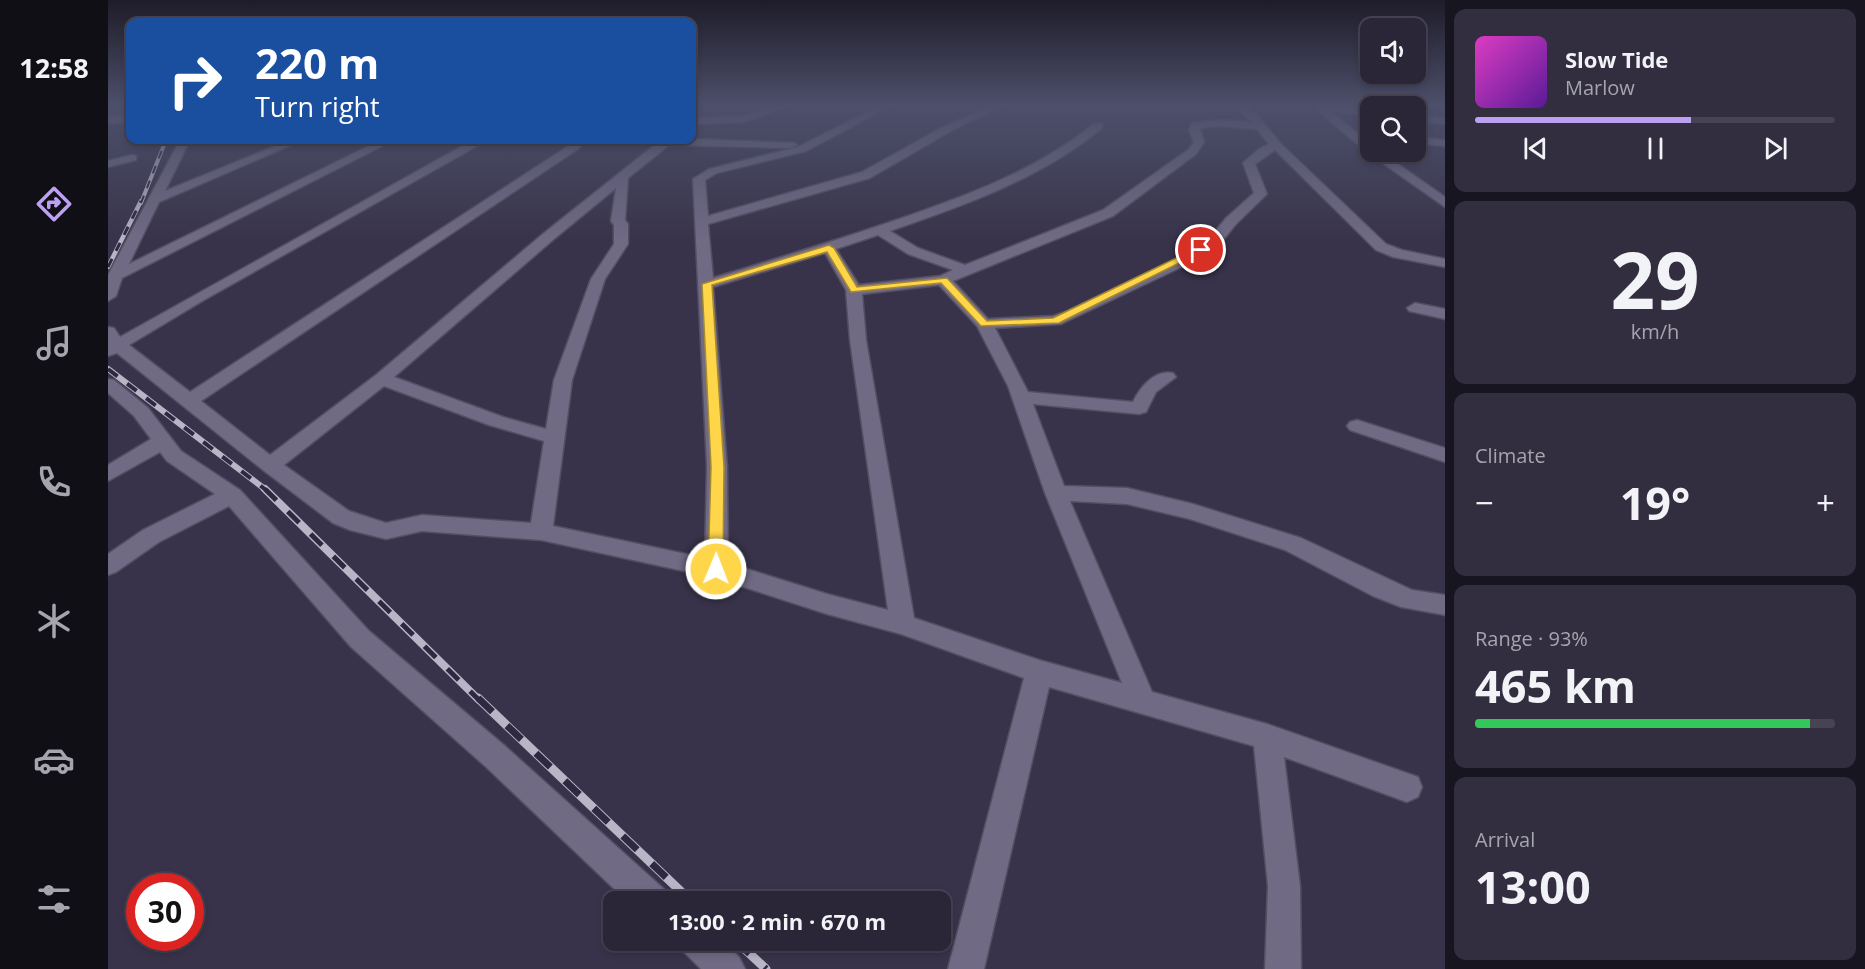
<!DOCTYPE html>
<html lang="en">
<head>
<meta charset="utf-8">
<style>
	:root { --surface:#2a2638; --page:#322e40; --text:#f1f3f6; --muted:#a5a5ae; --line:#464353; --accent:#bca0f2 }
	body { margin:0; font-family:"Open Sans",sans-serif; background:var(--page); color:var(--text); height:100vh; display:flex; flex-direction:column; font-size:22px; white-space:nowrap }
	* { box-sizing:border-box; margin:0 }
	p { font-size:20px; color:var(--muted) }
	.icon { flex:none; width:33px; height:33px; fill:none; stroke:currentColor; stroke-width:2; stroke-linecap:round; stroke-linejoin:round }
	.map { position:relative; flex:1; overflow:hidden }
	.side { display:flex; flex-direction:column; gap:9px; padding:9px; background:#17151f; width:420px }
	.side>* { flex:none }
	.banner { position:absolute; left:18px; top:18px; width:570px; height:126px; border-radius:12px; box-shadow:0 3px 9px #0003,0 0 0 2px var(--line); background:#1a4fa0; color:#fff; overflow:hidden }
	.tools { position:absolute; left:1252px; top:18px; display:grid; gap:12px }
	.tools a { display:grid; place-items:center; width:66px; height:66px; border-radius:12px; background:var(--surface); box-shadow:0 3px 9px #0003,0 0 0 2px var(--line); font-size:30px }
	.speed { position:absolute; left:18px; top:873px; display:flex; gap:12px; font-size:30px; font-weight:700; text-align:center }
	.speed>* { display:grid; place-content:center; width:78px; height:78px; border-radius:50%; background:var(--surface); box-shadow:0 3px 9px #0003,0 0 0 2px var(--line); line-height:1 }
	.speed .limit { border:9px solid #d22; background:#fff; color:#111 }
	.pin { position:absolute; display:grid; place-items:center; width:51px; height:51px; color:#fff; margin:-26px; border:3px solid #fff; border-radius:50%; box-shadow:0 2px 6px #0007 }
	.me { position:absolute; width:66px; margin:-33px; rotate:1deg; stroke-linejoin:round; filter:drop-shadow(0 0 4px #0008) }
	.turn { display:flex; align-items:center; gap:21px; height:126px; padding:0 30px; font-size:27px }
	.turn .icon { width:78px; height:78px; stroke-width:2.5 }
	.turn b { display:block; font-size:42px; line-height:51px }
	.big { font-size:45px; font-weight:700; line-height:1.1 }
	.side .widget { flex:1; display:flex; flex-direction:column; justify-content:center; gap:9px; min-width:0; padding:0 21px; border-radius:12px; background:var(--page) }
	.side .dial { align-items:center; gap:0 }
	.dial b { font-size:78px; line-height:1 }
	.song { display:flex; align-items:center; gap:18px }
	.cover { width:72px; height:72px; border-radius:9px; background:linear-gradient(135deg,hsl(310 70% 55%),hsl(270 70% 35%)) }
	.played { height:6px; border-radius:3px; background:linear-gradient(90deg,var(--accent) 60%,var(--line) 60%) }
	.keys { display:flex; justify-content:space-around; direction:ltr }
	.heat { display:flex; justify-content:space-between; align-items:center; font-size:33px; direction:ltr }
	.charge { height:9px; border-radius:4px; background:linear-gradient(90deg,#34c759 93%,var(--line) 0) }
	.trip { position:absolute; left:495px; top:891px; width:348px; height:60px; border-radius:12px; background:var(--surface); box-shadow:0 3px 9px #0003,0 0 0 2px var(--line); font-weight:700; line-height:60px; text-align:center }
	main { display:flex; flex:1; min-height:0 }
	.tabs { display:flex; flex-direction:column; width:108px; justify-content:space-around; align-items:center; background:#110f16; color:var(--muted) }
	.tabs .icon { width:42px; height:42px }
	.tabs .on { color:var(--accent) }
	.tabs b { font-size:27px; color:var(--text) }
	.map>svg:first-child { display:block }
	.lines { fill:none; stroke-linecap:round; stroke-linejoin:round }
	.minor-casing { stroke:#534e62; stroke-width:3 }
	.minor { fill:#706a84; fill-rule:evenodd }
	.rail-far4-casing { stroke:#b7b5c6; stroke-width:4 }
	.rail-far3-casing { stroke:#b7b5c6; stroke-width:4.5 }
	.rail-far2-casing { stroke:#b7b5c6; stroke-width:6 }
	.rail-far1-casing { stroke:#b7b5c6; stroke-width:8 }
	.rail-casing { stroke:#b7b5c6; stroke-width:9 }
	.rail-far4 { stroke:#2e2940; stroke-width:2; stroke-dasharray:8; stroke-linecap:butt }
	.rail-far3 { stroke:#2e2940; stroke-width:3; stroke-dasharray:9; stroke-linecap:butt }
	.rail-far2 { stroke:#2e2940; stroke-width:4; stroke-dasharray:12; stroke-linecap:butt }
	.rail-far1 { stroke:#2e2940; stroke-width:5; stroke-dasharray:16; stroke-linecap:butt }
	.rail { stroke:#2e2940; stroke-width:7; stroke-dasharray:20; stroke-linecap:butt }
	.route { fill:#ffd54a; stroke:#a68a30; stroke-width:1.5 }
</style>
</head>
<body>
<main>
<nav class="tabs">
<b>12:58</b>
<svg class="icon on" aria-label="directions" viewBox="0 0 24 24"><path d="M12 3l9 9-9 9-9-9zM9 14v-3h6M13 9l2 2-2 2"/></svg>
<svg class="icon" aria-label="music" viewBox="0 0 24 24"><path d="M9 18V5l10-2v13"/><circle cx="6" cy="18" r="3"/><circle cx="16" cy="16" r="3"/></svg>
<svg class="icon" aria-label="phone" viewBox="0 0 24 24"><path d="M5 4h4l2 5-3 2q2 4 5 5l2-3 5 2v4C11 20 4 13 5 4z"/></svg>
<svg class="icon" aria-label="climate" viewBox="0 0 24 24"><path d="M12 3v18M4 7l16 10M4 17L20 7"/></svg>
<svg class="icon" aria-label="car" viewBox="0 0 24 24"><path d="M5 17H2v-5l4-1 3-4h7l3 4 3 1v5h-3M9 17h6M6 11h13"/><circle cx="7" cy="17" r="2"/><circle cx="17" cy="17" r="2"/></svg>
<svg class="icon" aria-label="filters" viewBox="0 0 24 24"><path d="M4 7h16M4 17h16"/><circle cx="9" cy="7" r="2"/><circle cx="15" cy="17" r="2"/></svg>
</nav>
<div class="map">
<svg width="1337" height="969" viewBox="0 0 1337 969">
	<rect width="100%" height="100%" fill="#38334a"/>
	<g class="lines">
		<defs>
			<g id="minor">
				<path d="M 670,105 L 684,105 L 636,122 L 584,124 L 584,118 L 635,116 Z"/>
				<path d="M 773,105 L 785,105 L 698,151 L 609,173 L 597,180 L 600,216 L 754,172 L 833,128 L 884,105 L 896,105 L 841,132 L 762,178 L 600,224 L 605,278 C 667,259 730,240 791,219 C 860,195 929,170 986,124 L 994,124 L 994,128 C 932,179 857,205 782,231 L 810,248 L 857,265 L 995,210 L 1080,150 L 1086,142 L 1081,130 L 1084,123 L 1111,120 L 1144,122 L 1126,105 L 1137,105 L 1149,115 L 1172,143 L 1278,244 L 1294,250 L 1337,259 L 1337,267 L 1285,257 L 1268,250 L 1167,150 L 1147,164 L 1159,194 L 1128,224 L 1111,245 L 1084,262 L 953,324 L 887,328 L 920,392 L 1025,402 C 1032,387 1047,369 1065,373 L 1068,377 L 1048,392 L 1038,412 L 1031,414 L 925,404 L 956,486 L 1019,488 L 1085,504 L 1193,538 L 1304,590 L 1337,595 L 1337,615 L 1293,607 L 1265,596 L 1177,550 L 1082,519 L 1019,504 L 962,501 L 1044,692 L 1159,724 L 1310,777 L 1314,787 L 1310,797 L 1299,802 L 1176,757 L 1192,886 L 1193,969 L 1157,969 L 1160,886 L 1146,746 L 941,687 L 876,969 L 840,969 L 916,678 L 793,634 L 719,614 L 608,578 L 433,540 L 314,531 L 278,539 L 242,530 L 225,523 L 155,470 L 9,353 L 0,356 L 0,327 L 6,328 L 12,337 L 365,140 L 377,140 L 376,142 L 96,300 L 21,345 L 82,392 L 462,145 L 467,140 L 477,140 L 470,149 L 93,401 L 162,455 L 268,375 L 436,233 L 548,144 L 505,143 L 500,140 L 584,139 L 687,143 L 689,145 L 683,148 L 561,145 L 520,178 L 517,220 L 520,224 L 520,244 L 497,279 L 464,380 L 445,526 L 597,558 L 599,467 L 585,179 L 601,169 L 690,147 ZM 1111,126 L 1149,129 L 1161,144 L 1151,149 L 1135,163 L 1146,193 L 1118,218 L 1101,239 L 1074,256 L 957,312 L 945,316 L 880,319 L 845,281 L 1005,216 L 1088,154 L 1096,142 L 1092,128 ZM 508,188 L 503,221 L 506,225 L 506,244 L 483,279 L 446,380 L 438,429 L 395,417 L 286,377 L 446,239 ZM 770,235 L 800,254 L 845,270 L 832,276 L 751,285 L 728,249 ZM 717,253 L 738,290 L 742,340 L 780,610 L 719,594 L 620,563 L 619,467 L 605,287 ZM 831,285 L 869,326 L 900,386 L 937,493 L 1014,683 L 931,660 L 806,618 L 758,340 L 754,294 ZM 276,386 L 381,425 L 436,441 L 423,523 L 314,515 L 278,523 L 241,511 L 176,465 Z"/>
				<path d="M 1203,105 L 1263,110 L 1263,116 L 1222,111 L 1263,144 L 1263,152 L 1273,152 L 1337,197 L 1337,207 L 1259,152 Z"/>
				<path d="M 1308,115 L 1337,118 L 1337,124 L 1308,121 Z"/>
				<path d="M 22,116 L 22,122 L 0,123 L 0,117 Z"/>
				<path d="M 1308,137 L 1337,140 L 1337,146 L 1308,143 Z"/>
				<path d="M 72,140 L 82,140 L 57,191 L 182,140 L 195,140 L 51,202 L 21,264 L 273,140 L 286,140 L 14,278 L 8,296 L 0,301 L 0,275 Z"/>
				<path d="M 24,155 L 28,156 L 28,160 L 0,167 L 0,161 Z"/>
				<path d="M 1307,303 L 1337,309 L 1337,319 L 1301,311 L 1299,308 Z"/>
				<path d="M 0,379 L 6,380 L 40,408 L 73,451 L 132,490 L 261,631 L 397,746 L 557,890 L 561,902 L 520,902 L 377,766 L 243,647 L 121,506 L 51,542 L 8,572 L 0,575 L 0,554 L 35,530 L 107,494 L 59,461 L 52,452 L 0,481 L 0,465 L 43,439 L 26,416 L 0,393 Z"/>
				<path d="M 1249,420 L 1337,448 L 1337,462 L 1242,430 L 1239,426 L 1242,422 Z"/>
				<path d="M 571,940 L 614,940 L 631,957 L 637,969 L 593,969 L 576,952 Z"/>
			</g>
		</defs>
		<use href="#minor" class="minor-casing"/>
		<use href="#minor" class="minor"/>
		<defs>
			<path id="rail-far4" d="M 33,203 L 58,140"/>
			<path id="rail-far3" d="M 0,267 L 33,201"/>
			<path id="rail-far2" d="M 0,369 L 158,490"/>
			<path id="rail-far1" d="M 157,489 L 371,700"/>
			<g id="rail">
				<path d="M 370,698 L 584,902"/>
				<path d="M 627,940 L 658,969"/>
			</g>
		</defs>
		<use href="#rail-far4" class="rail-far4-casing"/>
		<use href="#rail-far3" class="rail-far3-casing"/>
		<use href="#rail-far2" class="rail-far2-casing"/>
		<use href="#rail-far1" class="rail-far1-casing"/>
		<use href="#rail" class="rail-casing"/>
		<use href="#rail-far4" class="rail-far4"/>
		<use href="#rail-far3" class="rail-far3"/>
		<use href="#rail-far2" class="rail-far2"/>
		<use href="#rail-far1" class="rail-far1"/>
		<use href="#rail" class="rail"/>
	</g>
	<linearGradient id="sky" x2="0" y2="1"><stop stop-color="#1f1c29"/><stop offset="0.44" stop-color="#4d506b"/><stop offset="1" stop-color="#4d506b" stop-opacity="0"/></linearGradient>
	<rect width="1337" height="240" fill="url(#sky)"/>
	<path class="route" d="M 721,245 L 726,248 L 749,287 L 839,278 L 879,321 L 945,318 L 1089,248 L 1097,250 L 951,323 L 873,326 L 833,283 L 743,292 L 719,252 L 604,285 L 616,467 L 615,569 L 613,573 L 602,573 L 600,569 L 603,467 L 594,284 Z"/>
</svg>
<div class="tools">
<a><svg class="icon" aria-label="sound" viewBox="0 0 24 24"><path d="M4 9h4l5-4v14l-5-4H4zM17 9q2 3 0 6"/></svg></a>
<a><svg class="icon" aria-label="search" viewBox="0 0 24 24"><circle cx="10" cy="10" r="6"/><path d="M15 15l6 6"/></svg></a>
</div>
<div class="speed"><div class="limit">30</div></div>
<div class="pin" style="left:1093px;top:250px;background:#d93025"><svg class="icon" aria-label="arrive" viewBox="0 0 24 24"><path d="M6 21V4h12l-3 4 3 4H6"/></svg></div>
<svg class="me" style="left:608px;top:569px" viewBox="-20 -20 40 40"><circle r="17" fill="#ffd54a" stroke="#fff" stroke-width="3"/><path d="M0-11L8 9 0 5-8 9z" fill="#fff"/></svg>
<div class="trip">13:00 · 2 min · 670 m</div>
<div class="banner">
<div class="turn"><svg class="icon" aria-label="right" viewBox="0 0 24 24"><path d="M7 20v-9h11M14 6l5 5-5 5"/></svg><div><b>220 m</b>Turn right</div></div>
</div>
</div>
<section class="side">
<div class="widget">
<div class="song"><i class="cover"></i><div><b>Slow Tide</b><p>Marlow</p></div></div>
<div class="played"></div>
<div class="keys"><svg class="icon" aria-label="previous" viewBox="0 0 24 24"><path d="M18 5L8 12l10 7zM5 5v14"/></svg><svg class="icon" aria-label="pause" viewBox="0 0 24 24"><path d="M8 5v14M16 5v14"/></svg><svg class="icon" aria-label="next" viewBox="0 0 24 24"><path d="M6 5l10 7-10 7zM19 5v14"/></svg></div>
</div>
<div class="widget dial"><b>29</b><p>km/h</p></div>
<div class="widget"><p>Climate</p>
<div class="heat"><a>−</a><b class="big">19°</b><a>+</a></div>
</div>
<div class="widget"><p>Range · 93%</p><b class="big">465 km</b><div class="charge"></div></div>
<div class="widget"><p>Arrival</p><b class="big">13:00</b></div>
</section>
</main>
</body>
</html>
